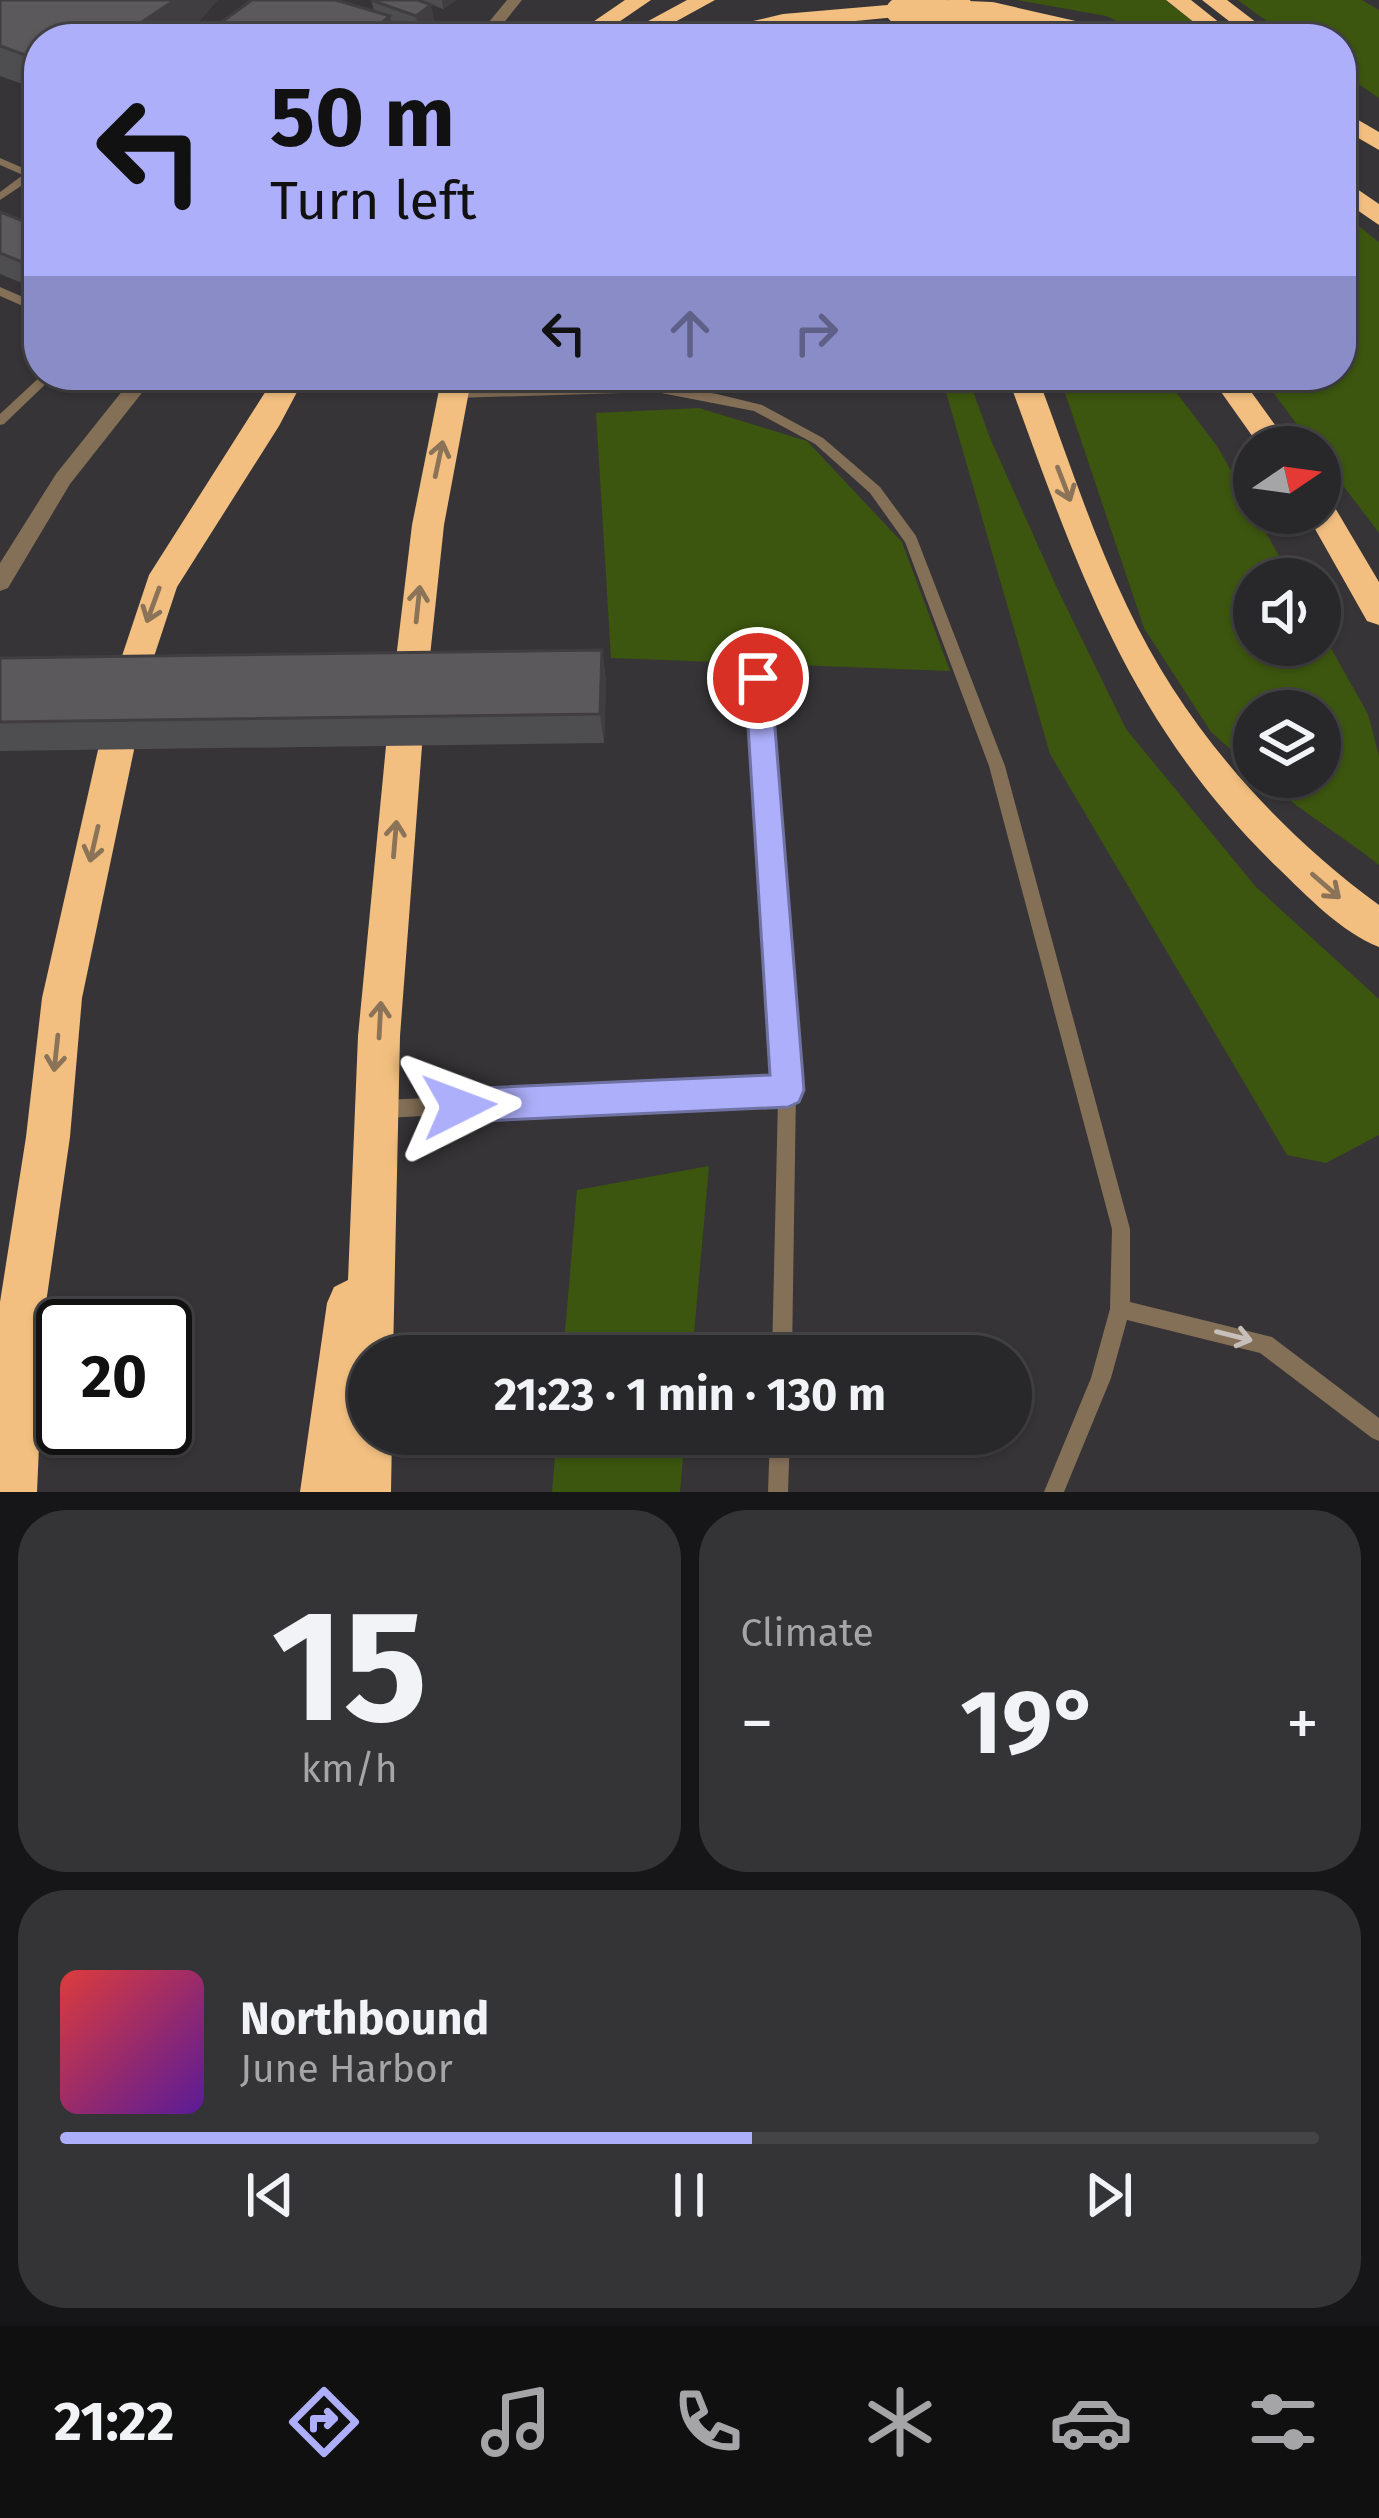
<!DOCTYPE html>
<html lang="en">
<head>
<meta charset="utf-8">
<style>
	:root { --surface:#282729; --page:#343335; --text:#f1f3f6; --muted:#a5a5a8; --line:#444446; --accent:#adaffb }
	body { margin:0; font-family:"Fira Sans",sans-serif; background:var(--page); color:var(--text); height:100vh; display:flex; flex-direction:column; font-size:45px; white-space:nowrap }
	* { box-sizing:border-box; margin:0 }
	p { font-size:39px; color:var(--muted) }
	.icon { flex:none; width:66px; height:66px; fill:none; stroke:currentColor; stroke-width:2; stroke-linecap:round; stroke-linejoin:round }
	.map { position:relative; height:1492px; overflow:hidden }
	.side { display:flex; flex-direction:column; gap:18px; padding:18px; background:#161517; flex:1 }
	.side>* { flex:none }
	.top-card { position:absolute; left:24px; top:24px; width:1332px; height:366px; border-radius:48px; box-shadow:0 3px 9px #0004,0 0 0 3px var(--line); background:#adaffb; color:#111; overflow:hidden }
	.needle { width:78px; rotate:77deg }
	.buttons { position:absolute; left:1233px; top:426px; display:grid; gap:24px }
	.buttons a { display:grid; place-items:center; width:108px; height:108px; border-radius:50%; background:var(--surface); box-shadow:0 3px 9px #0004,0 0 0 3px var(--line); font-size:60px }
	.speed { position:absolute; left:36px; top:1299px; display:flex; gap:24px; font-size:60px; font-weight:700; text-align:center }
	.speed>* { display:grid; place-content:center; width:156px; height:156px; border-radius:50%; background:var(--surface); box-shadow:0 3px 9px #0004,0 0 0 3px var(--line); line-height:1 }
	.speed .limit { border:6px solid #111; border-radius:18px; background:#fff; color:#111 }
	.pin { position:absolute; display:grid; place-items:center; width:102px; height:102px; color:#fff; margin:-51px; border:6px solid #fff; border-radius:50%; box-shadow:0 3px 12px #0007 }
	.me { position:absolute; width:132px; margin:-66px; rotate:87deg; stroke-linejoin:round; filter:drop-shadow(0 0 9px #0008) }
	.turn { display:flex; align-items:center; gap:42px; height:252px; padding:0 48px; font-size:54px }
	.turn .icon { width:156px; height:156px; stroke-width:2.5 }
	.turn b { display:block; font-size:84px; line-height:102px }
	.lanes { display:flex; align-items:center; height:114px; padding:0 48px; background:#0003; justify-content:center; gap:60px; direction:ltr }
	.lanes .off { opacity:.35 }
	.big { font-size:90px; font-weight:700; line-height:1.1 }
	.side .card { flex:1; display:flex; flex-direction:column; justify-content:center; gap:18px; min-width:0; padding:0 42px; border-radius:48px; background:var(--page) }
	.side .dial { align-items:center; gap:0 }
	.dial b { font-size:156px; line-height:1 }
	.song { display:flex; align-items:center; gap:36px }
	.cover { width:144px; height:144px; border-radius:18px; background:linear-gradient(135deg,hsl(0 70% 55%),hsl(270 70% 35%)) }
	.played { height:12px; border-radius:6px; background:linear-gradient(90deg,var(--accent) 55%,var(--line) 55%) }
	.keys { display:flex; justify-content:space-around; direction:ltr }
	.heat { display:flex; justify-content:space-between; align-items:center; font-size:66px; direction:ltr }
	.side .tiles { flex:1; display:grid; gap:18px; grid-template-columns:1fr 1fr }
	.card:last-child { grid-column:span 2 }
	.trip { position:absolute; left:348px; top:1335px; width:684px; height:120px; border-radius:60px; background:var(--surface); box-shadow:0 3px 9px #0004,0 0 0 3px var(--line); font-weight:700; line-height:120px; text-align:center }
	.tabs { display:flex; height:192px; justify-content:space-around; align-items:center; background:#101010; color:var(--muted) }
	.tabs .icon { width:84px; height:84px }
	.tabs .on { color:var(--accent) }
	.tabs b { font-size:54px; color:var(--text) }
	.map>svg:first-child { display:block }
	.green { fill:#3c550f }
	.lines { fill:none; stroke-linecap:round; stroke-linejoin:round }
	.lane { fill:#846f57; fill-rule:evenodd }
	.street { fill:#846f57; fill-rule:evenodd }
	.highway { fill:#f2bf80; fill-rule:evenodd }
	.highway-bridge { stroke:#f2bf80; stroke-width:26 }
	.wall { fill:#4e4d4f }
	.shaded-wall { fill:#403e40 }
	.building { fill:#5b595c; stroke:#403e40; stroke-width:3 }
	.oneway { stroke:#8b7358 }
	.oneway2 { stroke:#c6bfbb }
	.route { fill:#adaffb; stroke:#7072a3; stroke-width:3 }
</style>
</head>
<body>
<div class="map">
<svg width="1379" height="1492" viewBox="0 0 1379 1492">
	<rect width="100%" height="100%" fill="#363437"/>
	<g class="green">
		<path d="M 1017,0 L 1165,0 L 1216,39 L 1157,39 L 1106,16 Z"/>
		<path d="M 1238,0 L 1362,0 L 1379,10 L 1379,98 L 1341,72 L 1341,39 L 1291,39 Z"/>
		<path d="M 1341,212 L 1379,242 L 1379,533 L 1320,455 L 1320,447 L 1314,447 L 1260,375 L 1341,375 Z"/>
		<path d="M 941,375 L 967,375 L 990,438 L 1056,586 L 1126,729 L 1256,887 L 1379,999 L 1379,1135 L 1326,1163 L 1287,1155 L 1050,754 Z"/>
		<path d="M 1059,375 L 1163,375 L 1217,446 L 1292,579 L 1254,579 L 1254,645 L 1320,645 L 1320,629 L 1368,714 L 1379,756 L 1379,865 C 1340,834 1298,810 1261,777 L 1320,777 L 1320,711 L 1254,711 L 1254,770 L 1211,732 L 1144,628 Z"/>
		<path d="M 699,408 L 807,441 L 902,542 L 950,671 L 611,658 L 596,413 Z"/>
		<path d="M 709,1166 L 692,1356 L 563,1356 L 577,1190 Z"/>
		<path d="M 557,1434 L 685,1434 L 680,1492 L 552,1492 Z"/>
	</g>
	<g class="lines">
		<g class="lane">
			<path d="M 0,158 L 30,171 L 39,166 L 39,174 L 0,200 L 0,192 L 23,175 L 0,165 Z"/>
			<path d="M 0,287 L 39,304 L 39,313 L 0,296 Z"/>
			<path d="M 42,375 L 55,375 L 4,424 L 0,425 L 0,414 Z"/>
			<path d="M 656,384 L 717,394 L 762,405 L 823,438 L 880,487 L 916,536 L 1005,766 L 1130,1229 L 1130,1302 L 1272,1337 L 1379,1418 L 1379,1441 L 1372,1438 L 1260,1353 L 1127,1320 L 1111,1378 L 1064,1492 L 1044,1492 L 1091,1378 L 1110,1309 L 1112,1229 L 989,766 L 905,542 L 870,493 L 815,444 L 754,411 L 656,392 L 454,398 L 448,394 L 454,390 Z"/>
			<path d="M 758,672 L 763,674 L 765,678 L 796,1090 L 792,1356 L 772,1356 L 778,1099 L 383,1118 L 377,1115 L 374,1109 L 377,1103 L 383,1100 L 778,1082 L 751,678 L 753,674 Z"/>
			<path d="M 770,1434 L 790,1434 L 788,1492 L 768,1492 Z"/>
		</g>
		<g class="street">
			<path d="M 507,0 L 522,0 L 491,39 L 475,39 Z"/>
			<path d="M 135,375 L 156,375 L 70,484 L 8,588 L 0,591 L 0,563 L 56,474 Z"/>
		</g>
		<g class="highway">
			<path d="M 625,0 L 651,0 L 594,39 L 568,39 Z"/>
			<path d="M 687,0 L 715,0 L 644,39 L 615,39 Z"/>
			<path d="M 948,0 L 970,0 L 988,39 L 966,39 Z"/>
			<path d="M 1166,0 L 1191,0 L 1240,39 L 1215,39 Z"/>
			<path d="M 1202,0 L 1227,0 L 1278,39 L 1252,39 Z"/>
			<path d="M 899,4 L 907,6 L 907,16 L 783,28 L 734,39 L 694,39 L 697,34 L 783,14 Z"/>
			<path d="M 1341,110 L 1379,132 L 1379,150 L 1341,128 Z"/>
			<path d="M 1341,178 L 1379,204 L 1379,225 L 1341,199 Z"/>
			<path d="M 276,375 L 306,375 L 279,426 L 177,587 L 140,699 L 128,704 L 116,699 L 111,689 L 149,575 Z"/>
			<path d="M 442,375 L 472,375 L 444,525 L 427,684 L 422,694 L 410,698 L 398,694 L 393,684 L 412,525 Z"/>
			<path d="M 1007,375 L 1037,375 C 1066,452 1091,531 1127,606 C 1183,725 1273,827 1379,905 L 1379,947 C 1341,932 1307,896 1278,868 C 1127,722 1077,566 1007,375 Z"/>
			<path d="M 1209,375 L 1239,375 L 1291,447 L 1260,447 Z"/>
			<path d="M 1320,497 L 1331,501 L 1379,582 L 1379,625 L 1367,621 L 1306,513 L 1320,513 Z"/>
			<path d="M 404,731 L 417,735 L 422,746 L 400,1036 L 393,1356 L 369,1356 L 369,1434 L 392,1434 L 391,1492 L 300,1492 L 327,1303 L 334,1287 L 348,1280 L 358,1036 L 386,746 L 391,735 Z"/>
			<path d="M 116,735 L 129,739 L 134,750 L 82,998 L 70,1137 L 45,1310 L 37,1492 L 0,1492 L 0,1302 L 26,1137 L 42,998 L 98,750 L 103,739 Z"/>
		</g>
		<path class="highway-bridge" d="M 899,11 L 991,15 L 1096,39"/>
	</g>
	<g class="wall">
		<path d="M 0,0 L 188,37 L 184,39 L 39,39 L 39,90 L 0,76 Z"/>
		<path d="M 371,0 L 418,0 L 435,24 L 419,35 L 392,25 L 395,39 L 198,39 L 374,11 Z"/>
		<path d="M 421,0 L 456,0 L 443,9 Z"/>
		<path d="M 0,212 L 39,227 L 39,290 L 0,274 Z"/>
		<path d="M 602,650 L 606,681 L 604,743 L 0,751 L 0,658 Z"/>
	</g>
	<g class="shaded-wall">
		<path d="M 175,0 L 218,0 L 184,39 L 116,39 Z"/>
		<path d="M 442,0 L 456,0 L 443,9 Z"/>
		<path d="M 431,5 L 435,24 L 419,35 L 416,16 Z"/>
		<path d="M 390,16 L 395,39 L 362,39 Z"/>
		<path d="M 602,650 L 606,681 L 604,743 L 600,714 Z"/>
	</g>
	<g class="building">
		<path d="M 0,0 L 175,0 L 116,39 L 39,39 L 39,60 L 0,46 Z"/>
		<path d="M 252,0 L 336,0 L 390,16 L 362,39 L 198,39 Z"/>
		<path d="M 371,0 L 418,0 L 431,5 L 416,16 Z"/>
		<path d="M 0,212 L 39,227 L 39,269 L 0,253 Z"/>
		<path d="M 602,650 L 600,714 L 0,722 L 0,658 Z"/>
	</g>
	<defs><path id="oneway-shaft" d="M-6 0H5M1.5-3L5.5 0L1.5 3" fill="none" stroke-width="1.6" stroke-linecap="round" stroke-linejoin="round" transform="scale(3)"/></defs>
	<g class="oneway">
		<use href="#oneway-shaft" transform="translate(439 459) rotate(-78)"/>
		<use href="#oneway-shaft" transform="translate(1064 484) rotate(69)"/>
		<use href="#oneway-shaft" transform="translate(418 604) rotate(-84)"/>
		<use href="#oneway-shaft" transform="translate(153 605) rotate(110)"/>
		<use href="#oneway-shaft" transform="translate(395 839) rotate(-85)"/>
		<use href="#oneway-shaft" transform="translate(94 844) rotate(103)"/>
		<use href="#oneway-shaft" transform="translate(1326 886) rotate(41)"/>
		<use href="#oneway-shaft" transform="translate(380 1020) rotate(-87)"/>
		<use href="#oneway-shaft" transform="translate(56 1053) rotate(96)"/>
	</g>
	<use class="oneway2" href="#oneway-shaft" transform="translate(1234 1336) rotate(14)"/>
	<path class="route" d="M 758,667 L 771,678 L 804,1090 L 799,1102 L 788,1107 L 459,1122 L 448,1117 L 443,1106 L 448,1094 L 459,1089 L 770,1075 L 745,678 Z"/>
</svg>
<div class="buttons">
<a><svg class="needle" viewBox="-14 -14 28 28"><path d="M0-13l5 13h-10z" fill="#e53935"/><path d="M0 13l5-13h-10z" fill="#a5a5a8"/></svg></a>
<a><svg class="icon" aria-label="sound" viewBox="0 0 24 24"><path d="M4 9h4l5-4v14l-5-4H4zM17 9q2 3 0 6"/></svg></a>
<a><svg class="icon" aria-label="layers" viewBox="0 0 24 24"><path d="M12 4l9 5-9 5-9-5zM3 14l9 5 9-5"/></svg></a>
</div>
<div class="speed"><div class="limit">20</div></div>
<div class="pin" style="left:758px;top:678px;background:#d93025"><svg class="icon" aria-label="arrive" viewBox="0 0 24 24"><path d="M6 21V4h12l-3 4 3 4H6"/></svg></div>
<svg class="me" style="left:459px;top:1106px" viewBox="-20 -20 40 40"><path d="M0-17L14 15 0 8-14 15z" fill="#adaffb" stroke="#fff" stroke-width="4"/></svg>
<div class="trip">21:23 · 1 min · 130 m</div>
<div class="top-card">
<div class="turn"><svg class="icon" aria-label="left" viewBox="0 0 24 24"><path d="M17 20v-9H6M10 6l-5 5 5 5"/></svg><div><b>50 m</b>Turn left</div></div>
<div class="lanes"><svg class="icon" aria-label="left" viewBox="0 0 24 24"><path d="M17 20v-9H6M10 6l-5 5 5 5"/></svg><svg class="icon off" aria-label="ahead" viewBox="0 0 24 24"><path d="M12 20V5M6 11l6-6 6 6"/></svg><svg class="icon off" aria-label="right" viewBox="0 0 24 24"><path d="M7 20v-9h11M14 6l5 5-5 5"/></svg></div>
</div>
</div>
<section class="side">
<div class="tiles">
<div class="card dial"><b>15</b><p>km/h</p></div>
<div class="card"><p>Climate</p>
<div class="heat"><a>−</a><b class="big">19°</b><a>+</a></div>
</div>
<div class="card">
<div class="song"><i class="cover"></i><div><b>Northbound</b><p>June Harbor</p></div></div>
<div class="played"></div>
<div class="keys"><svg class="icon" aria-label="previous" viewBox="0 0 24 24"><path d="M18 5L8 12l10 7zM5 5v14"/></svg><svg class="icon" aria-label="pause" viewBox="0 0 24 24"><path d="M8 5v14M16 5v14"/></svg><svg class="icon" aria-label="next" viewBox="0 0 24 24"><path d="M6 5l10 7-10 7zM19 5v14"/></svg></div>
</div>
</div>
</section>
<nav class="tabs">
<b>21:22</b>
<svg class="icon on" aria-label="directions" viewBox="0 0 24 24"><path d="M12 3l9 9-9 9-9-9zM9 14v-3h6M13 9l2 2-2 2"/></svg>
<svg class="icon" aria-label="music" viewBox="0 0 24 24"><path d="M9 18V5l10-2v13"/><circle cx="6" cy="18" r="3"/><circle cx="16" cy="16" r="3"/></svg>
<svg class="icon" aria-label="phone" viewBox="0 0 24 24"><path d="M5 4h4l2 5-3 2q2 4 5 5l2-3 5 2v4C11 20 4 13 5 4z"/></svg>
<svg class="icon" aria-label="climate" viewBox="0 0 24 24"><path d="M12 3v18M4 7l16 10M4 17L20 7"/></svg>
<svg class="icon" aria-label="car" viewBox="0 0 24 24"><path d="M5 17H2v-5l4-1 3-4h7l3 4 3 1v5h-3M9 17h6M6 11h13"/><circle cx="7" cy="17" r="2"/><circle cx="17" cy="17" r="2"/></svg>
<svg class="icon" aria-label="filters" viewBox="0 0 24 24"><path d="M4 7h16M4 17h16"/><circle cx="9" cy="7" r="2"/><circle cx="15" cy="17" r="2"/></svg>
</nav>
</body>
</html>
